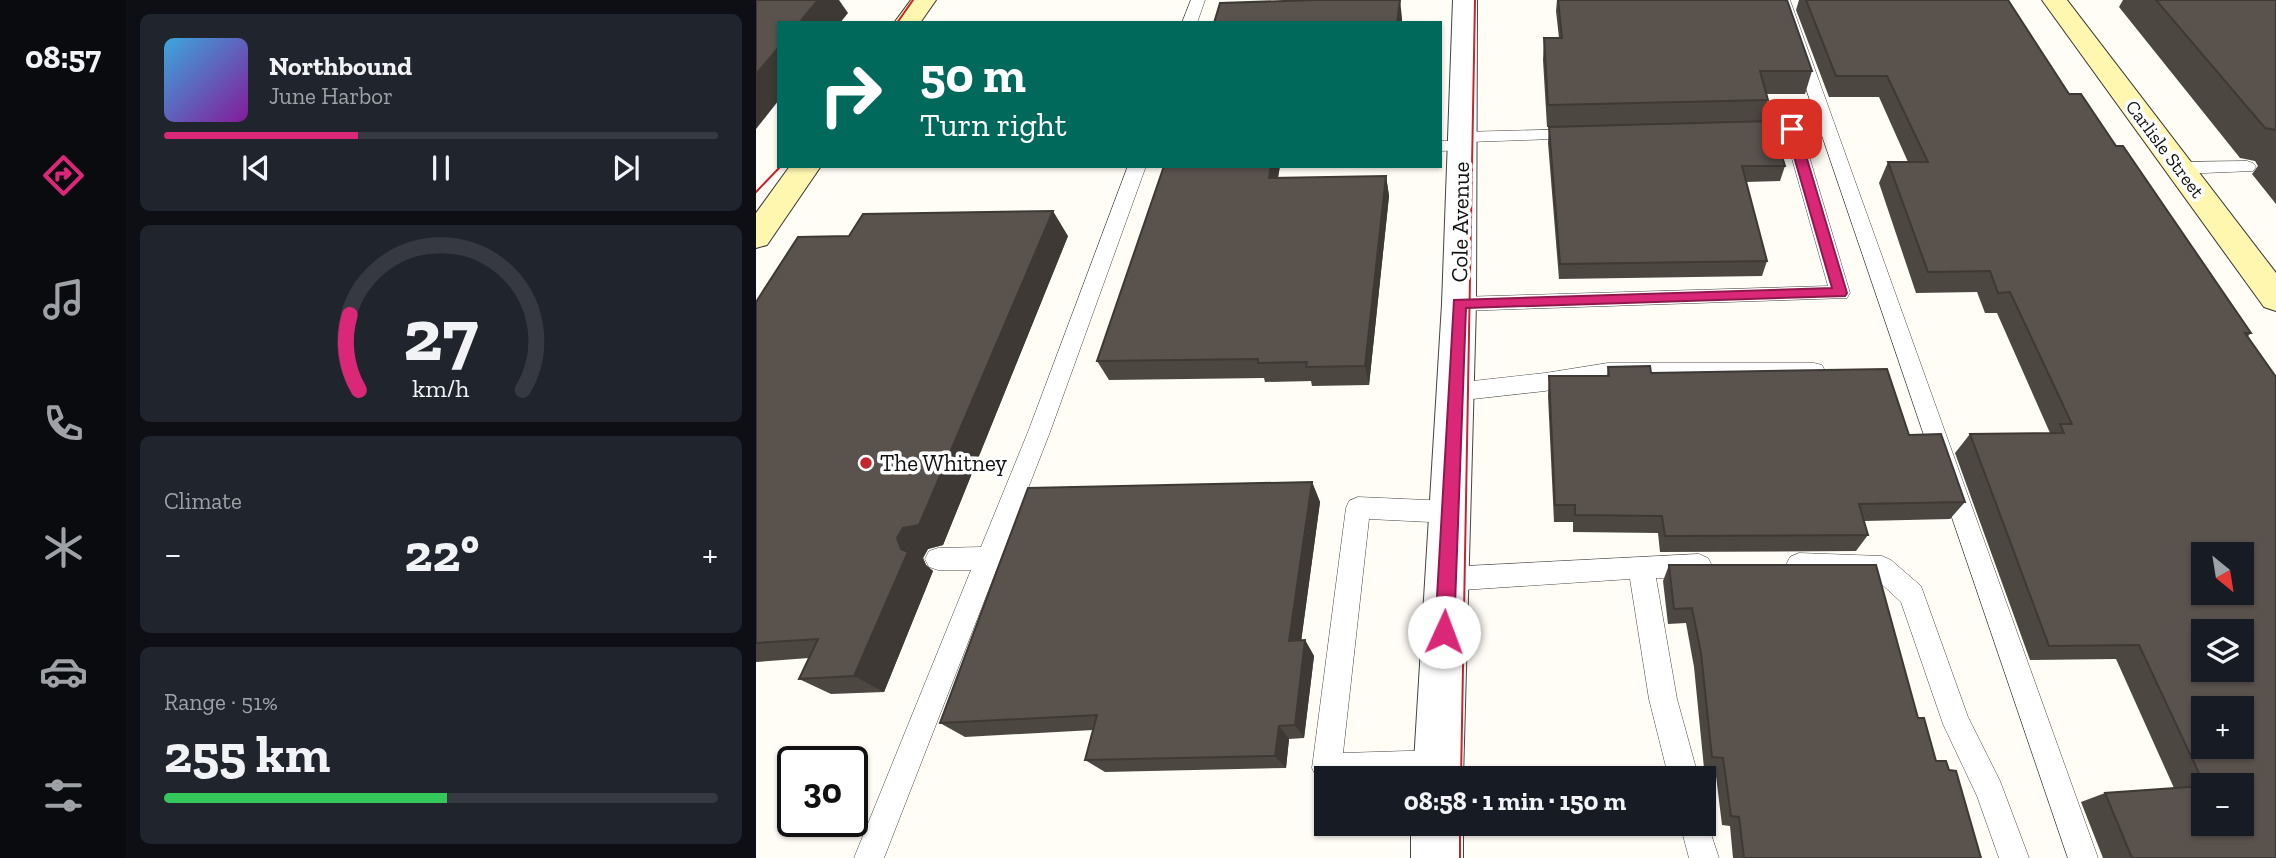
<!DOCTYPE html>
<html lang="en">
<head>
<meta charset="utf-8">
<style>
	:root { --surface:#171b24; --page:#20242c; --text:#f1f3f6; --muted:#9ea1a6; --line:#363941; --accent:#db2777 }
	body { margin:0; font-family:"Zilla Slab",serif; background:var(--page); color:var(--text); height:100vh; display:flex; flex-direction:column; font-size:26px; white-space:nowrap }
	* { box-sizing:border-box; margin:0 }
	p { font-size:23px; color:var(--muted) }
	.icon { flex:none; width:38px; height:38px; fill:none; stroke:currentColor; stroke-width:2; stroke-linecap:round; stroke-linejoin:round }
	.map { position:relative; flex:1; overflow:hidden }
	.side { display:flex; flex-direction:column; gap:14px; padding:14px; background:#0d0f14; width:630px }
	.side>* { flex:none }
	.top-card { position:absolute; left:21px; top:21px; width:665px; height:147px; border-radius:0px; box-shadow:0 2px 5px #0004; background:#00695c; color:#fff; overflow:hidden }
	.needle { width:46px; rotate:150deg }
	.tools { position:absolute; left:1435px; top:542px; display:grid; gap:14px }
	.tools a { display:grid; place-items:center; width:63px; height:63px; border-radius:0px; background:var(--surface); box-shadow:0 2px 5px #0004; font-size:35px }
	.speed { position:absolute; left:21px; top:746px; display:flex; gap:14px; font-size:35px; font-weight:700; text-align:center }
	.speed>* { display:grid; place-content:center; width:91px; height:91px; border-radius:50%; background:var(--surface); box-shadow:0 2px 5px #0004; line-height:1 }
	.speed .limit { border:4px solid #111; border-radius:10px; background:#fff; color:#111 }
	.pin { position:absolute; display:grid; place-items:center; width:60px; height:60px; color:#fff; margin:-30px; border-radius:14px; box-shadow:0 4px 10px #0006 }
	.me { position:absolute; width:77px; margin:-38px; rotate:2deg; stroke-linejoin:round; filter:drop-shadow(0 0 5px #0008) }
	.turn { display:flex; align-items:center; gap:24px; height:147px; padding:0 28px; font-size:32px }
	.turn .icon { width:91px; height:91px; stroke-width:2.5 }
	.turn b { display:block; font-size:49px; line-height:60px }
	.big { font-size:52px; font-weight:700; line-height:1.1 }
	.side .widget { flex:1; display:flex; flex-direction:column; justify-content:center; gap:10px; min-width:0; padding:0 24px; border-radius:10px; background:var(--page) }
	.side .dial { align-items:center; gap:0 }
	.dial svg { height:182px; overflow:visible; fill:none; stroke:var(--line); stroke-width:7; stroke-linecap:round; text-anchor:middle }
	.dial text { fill:var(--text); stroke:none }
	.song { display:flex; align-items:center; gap:21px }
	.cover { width:84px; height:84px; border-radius:10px; background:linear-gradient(135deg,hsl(200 70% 55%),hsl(290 70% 35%)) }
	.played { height:7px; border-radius:4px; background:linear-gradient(90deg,var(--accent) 35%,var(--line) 35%) }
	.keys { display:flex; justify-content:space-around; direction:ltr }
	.heat { display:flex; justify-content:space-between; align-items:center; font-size:38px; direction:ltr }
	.charge { height:10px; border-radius:5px; background:linear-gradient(90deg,#34c759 51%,var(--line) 0) }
	.trip { position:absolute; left:558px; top:766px; width:402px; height:70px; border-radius:0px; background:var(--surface); box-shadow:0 2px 5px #0004; font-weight:700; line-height:70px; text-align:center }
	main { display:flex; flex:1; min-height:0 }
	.dock { display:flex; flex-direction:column; width:126px; justify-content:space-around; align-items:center; background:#090b0e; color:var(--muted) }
	.dock .icon { width:49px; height:49px }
	.dock .on { color:var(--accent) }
	.dock b { font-size:32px; color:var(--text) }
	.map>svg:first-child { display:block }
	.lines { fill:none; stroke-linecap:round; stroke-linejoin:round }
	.lane-casing { stroke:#444; stroke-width:1 }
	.street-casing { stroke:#444; stroke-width:2 }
	.secondary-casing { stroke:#333; stroke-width:2 }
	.lane { fill:#fff; fill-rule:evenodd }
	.street { fill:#fff; fill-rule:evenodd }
	.secondary { fill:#fff6b0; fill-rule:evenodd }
	.tram { stroke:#c4262e; stroke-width:2 }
	.wall { fill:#4d4742; fill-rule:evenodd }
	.shaded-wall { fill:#3f3936 }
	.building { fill:#5a524d; stroke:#3f3936; stroke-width:2; fill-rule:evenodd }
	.route { fill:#db2777; stroke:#8e194d; stroke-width:2 }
	.poi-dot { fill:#c4262e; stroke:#fff; stroke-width:2.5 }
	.labels { text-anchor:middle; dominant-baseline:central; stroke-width:7; stroke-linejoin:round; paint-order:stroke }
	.far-street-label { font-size:19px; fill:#111; stroke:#fff }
	.street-label { font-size:23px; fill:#111; stroke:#fff }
	.poi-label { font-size:23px; fill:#111; stroke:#fff; text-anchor:start }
</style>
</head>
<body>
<main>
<nav class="dock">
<b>08:57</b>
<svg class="icon on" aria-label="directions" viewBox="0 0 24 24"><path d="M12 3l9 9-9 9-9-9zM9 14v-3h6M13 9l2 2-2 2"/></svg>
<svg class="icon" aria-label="music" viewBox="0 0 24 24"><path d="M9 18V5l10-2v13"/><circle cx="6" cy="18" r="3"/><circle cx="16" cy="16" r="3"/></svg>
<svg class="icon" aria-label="phone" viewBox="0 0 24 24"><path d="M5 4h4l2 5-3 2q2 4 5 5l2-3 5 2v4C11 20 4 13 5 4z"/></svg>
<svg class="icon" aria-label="climate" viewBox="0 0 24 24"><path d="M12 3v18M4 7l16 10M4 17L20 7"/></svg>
<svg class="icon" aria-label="car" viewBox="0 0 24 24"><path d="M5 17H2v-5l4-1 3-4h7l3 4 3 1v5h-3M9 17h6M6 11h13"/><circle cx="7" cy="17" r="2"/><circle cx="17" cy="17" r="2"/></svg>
<svg class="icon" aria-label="filters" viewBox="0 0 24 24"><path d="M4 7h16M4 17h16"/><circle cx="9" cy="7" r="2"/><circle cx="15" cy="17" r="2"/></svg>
</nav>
<section class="side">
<div class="widget">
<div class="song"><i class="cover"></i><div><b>Northbound</b><p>June Harbor</p></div></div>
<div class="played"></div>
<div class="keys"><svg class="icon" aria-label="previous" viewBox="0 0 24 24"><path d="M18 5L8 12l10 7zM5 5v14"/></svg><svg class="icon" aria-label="pause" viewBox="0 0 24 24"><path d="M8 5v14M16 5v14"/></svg><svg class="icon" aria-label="next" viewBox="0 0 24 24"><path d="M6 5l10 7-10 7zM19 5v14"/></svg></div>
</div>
<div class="widget dial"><svg viewBox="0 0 100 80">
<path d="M14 69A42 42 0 1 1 86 69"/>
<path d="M14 69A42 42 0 0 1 10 36" stroke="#db2777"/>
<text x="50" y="56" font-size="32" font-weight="700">27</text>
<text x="50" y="72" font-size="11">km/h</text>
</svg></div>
<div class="widget"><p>Climate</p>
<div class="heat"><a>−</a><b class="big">22°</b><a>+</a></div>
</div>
<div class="widget"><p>Range · 51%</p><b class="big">255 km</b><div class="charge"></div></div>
</section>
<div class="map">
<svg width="1520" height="858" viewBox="0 0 1520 858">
	<rect width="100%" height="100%" fill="#fffdf5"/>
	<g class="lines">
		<defs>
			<g id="lane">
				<path d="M 435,0 L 449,0 L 441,23 L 426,23 Z"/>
				<path d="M 1020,0 L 1034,0 L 1342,858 L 1312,858 Z"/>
				<path d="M 1036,124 L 1045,129 L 1094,293 L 1091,298 L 703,311 L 696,309 L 693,304 L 696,299 L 703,297 L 1072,286 L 1029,134 L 986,135 L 977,130 L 986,125 Z"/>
				<path d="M 822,129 L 828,130 L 831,134 L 828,138 L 712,142 L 715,146 L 712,150 L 684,151 L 684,141 L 700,141 L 697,137 L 700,133 L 706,132 Z"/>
				<path d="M 1491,161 L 1497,163 L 1500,167 L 1497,171 L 1423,174 L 1414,168 L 1423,162 Z"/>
				<path d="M 372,166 L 390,166 L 294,432 L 128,858 L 98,858 L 215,570 L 182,570 L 173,567 L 169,559 L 173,551 L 182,548 L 225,547 L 272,432 Z"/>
				<path d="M 852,363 L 1058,363 L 1066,365 L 1069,371 L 1066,377 L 1058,379 L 852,379 L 789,391 L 699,401 L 691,398 L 688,392 L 691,386 L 699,383 L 789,373 Z"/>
				<path d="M 602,497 L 694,501 L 703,504 L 706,512 L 703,520 L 694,523 L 613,519 L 587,753 L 683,750 L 693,755 L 698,765 L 693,775 L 685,779 L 570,779 L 570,782 L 561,778 L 556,768 L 590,508 L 593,501 Z"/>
				<path d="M 1043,553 L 1126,556 L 1135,560 L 1165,586 L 1212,717 L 1244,781 L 1273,858 L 1243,858 L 1221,796 L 1187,724 L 1145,602 L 1120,579 L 1043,577 L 1034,573 L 1030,565 L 1034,557 Z"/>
				<path d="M 943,554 L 952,558 L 956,566 L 952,574 L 943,578 L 900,578 L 921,699 L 943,779 L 913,779 L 893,699 L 874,579 L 691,591 L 682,587 L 678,579 L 682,571 L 691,567 Z"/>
				<path d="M 948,813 L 963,858 L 933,858 L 924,824 L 948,824 Z"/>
			</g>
			<g id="street">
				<path d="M 697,0 L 721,0 L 720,304 L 707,779 L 657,779 L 686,304 Z"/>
				<rect x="655" y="824" width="52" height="34"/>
			</g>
			<g id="secondary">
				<path d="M 155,0 L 180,0 L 164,23 L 138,23 Z"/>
				<path d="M 1286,0 L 1311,0 L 1520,273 L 1520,311 L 1508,307 Z"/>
				<path d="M 34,166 L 65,166 L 11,245 L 0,248 L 0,213 Z"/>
			</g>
		</defs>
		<use href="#lane" class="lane-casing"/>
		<use href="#street" class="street-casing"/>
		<use href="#secondary" class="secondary-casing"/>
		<use href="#lane" class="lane"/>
		<use href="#street" class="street"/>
		<use href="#secondary" class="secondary"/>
		<g class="tram">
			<path d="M 141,23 L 157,0"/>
			<path d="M 0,192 L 25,166"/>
			<path d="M 705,779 L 719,0"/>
			<path d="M 704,824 L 704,858"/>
		</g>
	</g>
	<g class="wall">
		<path d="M 801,0 L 1031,0 L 1056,71 L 1049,94 L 1011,94 L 1012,100 L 1006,122 L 1029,166 L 1024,181 L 990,182 L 1011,261 L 1006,276 L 803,279 L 792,143 L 793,127 L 791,127 L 787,60 L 788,38 L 803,38 L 800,11 Z"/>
		<path d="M 1043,0 L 1252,0 L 1313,94 L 1360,146 L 1495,333 L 1492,336 L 1520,858 L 1347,858 L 1325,802 L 1349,793 L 1418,788 L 1360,659 L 1274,660 L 1199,453 L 1214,434 L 1294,433 L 1241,313 L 1229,313 L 1221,292 L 1160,293 L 1123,183 L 1132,162 L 1152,162 L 1123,97 L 1073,97 L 1040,10 ZM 1447,786 L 1486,786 L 1447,824 Z"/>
		<path d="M 1367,0 L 1520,0 L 1520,204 L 1496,174 L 1502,166 L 1499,161 L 1484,158 L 1363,7 Z"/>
		<path d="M 408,166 L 524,166 L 522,178 L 630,176 L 633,196 L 613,385 L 556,386 L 555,381 L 509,382 L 508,378 L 353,380 L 341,361 Z"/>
		<path d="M 312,236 L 187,545 L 172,549 L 167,558 L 170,565 L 177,571 L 128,692 L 75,694 L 43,679 L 53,658 L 0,662 L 0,302 Z"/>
		<path d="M 852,367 L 895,373 L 1153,435 L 1209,502 L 1194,519 L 1108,521 L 1112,535 L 1100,551 L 904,552 L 902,533 L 817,532 L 817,522 L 798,522 L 792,396 L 793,376 L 851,376 Z"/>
		<path d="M 556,482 L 564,502 L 545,641 L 549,640 L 558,656 L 548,738 L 533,739 L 530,768 L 349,772 L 329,760 L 337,730 L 209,737 L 184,723 Z"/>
		<path d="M 913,565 L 1162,718 L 1180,761 L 1225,858 L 977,858 L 974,826 L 966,825 L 959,768 L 948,768 L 938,667 L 930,623 L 912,624 L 907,581 Z"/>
	</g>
	<g class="shaded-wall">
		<path d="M 62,0 L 83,0 L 92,13 L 84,23 L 43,23 Z"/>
		<path d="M 644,0 L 646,18 L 646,23 L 641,23 Z"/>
		<path d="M 23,47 L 23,100 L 0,129 L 0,74 Z"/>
		<path d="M 515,166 L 524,166 L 518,198 L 513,178 Z"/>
		<path d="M 630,176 L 633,196 L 613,385 L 609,366 Z"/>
		<path d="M 297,211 L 312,236 L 187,545 L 172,549 L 167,558 L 170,565 L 177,571 L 128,692 L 98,676 L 145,549 L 141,538 Z"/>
		<path d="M 556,482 L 564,502 L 543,657 L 533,641 Z"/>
		<path d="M 549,640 L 558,656 L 548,738 L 539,725 Z"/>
		<path d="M 523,726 L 533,739 L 530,768 L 519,756 Z"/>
	</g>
	<g class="building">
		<path d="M 0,0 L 62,0 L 43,23 L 23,23 L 23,47 L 0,74 Z"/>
		<path d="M 560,0 L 644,0 L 641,23 L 458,23 L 464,3 Z"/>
		<path d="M 802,0 L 1031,0 L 1056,71 L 1004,71 L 1012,100 L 792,105 L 788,38 L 806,38 Z"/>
		<path d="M 1050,0 L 1252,0 L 1313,94 L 1325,94 L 1360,146 L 1367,146 L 1495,333 L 1489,333 L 1520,377 L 1520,858 L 1376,858 L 1349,793 L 1447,786 L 1447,824 L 1486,824 L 1486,786 L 1449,786 L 1383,645 L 1293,646 L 1214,434 L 1308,433 L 1304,424 L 1316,424 L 1254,292 L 1242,293 L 1234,271 L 1172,272 L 1132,162 L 1172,162 L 1131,76 L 1080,76 ZM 1447,555 L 1486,555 L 1486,593 L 1447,593 ZM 1447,632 L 1486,632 L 1486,670 L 1447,670 ZM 1447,709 L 1486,709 L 1486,747 L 1447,747 Z"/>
		<path d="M 1400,0 L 1520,0 L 1520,130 L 1509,128 Z"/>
		<path d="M 1015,121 L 1029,166 L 986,166 L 1011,261 L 804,264 L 793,127 Z"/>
		<path d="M 408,166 L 515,166 L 513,178 L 630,176 L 609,366 L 550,367 L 551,362 L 502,363 L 502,359 L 341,361 Z"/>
		<path d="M 297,211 L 163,525 L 147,528 L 141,538 L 145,549 L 152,552 L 98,676 L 43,679 L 62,639 L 0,643 L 0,302 L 42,237 L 93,236 L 107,214 Z"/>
		<path d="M 894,366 L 895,373 L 1131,369 L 1153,435 L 1185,434 L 1209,502 L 1103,504 L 1112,535 L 909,536 L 906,516 L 819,515 L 819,505 L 799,505 L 793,376 L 853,376 L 852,367 Z"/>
		<path d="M 556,482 L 533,641 L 549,640 L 539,725 L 523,726 L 519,756 L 329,760 L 341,715 L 184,723 L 272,488 Z"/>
		<path d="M 913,565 L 1120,565 L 1162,718 L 1168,718 L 1180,761 L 1190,761 L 1193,770 L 1200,771 L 1225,858 L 988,858 L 983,817 L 975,816 L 967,758 L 956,757 L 945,653 L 936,608 L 918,609 Z"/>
	</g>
	<path class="route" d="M 1036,125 L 1042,129 L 1091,293 L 1089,296 L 710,308 L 698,632 L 695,638 L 688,641 L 682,638 L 679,632 L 698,300 L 1076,288 L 1030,129 Z"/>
	<circle class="poi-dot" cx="110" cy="463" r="7"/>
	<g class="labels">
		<g class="far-street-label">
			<text transform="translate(1409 149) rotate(53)">Carlisle Street</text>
		</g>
		<g class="street-label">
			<text transform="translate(704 222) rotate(-89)">Cole Avenue</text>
		</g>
		<g class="poi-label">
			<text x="124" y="463">The Whitney</text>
		</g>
	</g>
</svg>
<div class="tools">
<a><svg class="needle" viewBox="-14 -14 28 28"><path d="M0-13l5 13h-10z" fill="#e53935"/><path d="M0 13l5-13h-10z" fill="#9ea1a6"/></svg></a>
<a><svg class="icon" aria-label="layers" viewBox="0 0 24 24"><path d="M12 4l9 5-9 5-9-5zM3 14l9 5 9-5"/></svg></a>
<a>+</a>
<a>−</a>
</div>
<div class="speed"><div class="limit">30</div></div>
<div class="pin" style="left:1036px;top:129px;background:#d93025"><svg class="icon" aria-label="arrive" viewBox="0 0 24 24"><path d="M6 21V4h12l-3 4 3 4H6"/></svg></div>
<svg class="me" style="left:688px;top:632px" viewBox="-20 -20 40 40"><circle r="19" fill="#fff"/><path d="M0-13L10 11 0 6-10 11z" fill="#db2777"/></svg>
<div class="trip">08:58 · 1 min · 150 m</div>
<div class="top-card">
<div class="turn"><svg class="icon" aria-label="right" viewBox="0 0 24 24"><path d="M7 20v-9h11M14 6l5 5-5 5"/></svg><div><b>50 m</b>Turn right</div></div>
</div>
</div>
</main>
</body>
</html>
